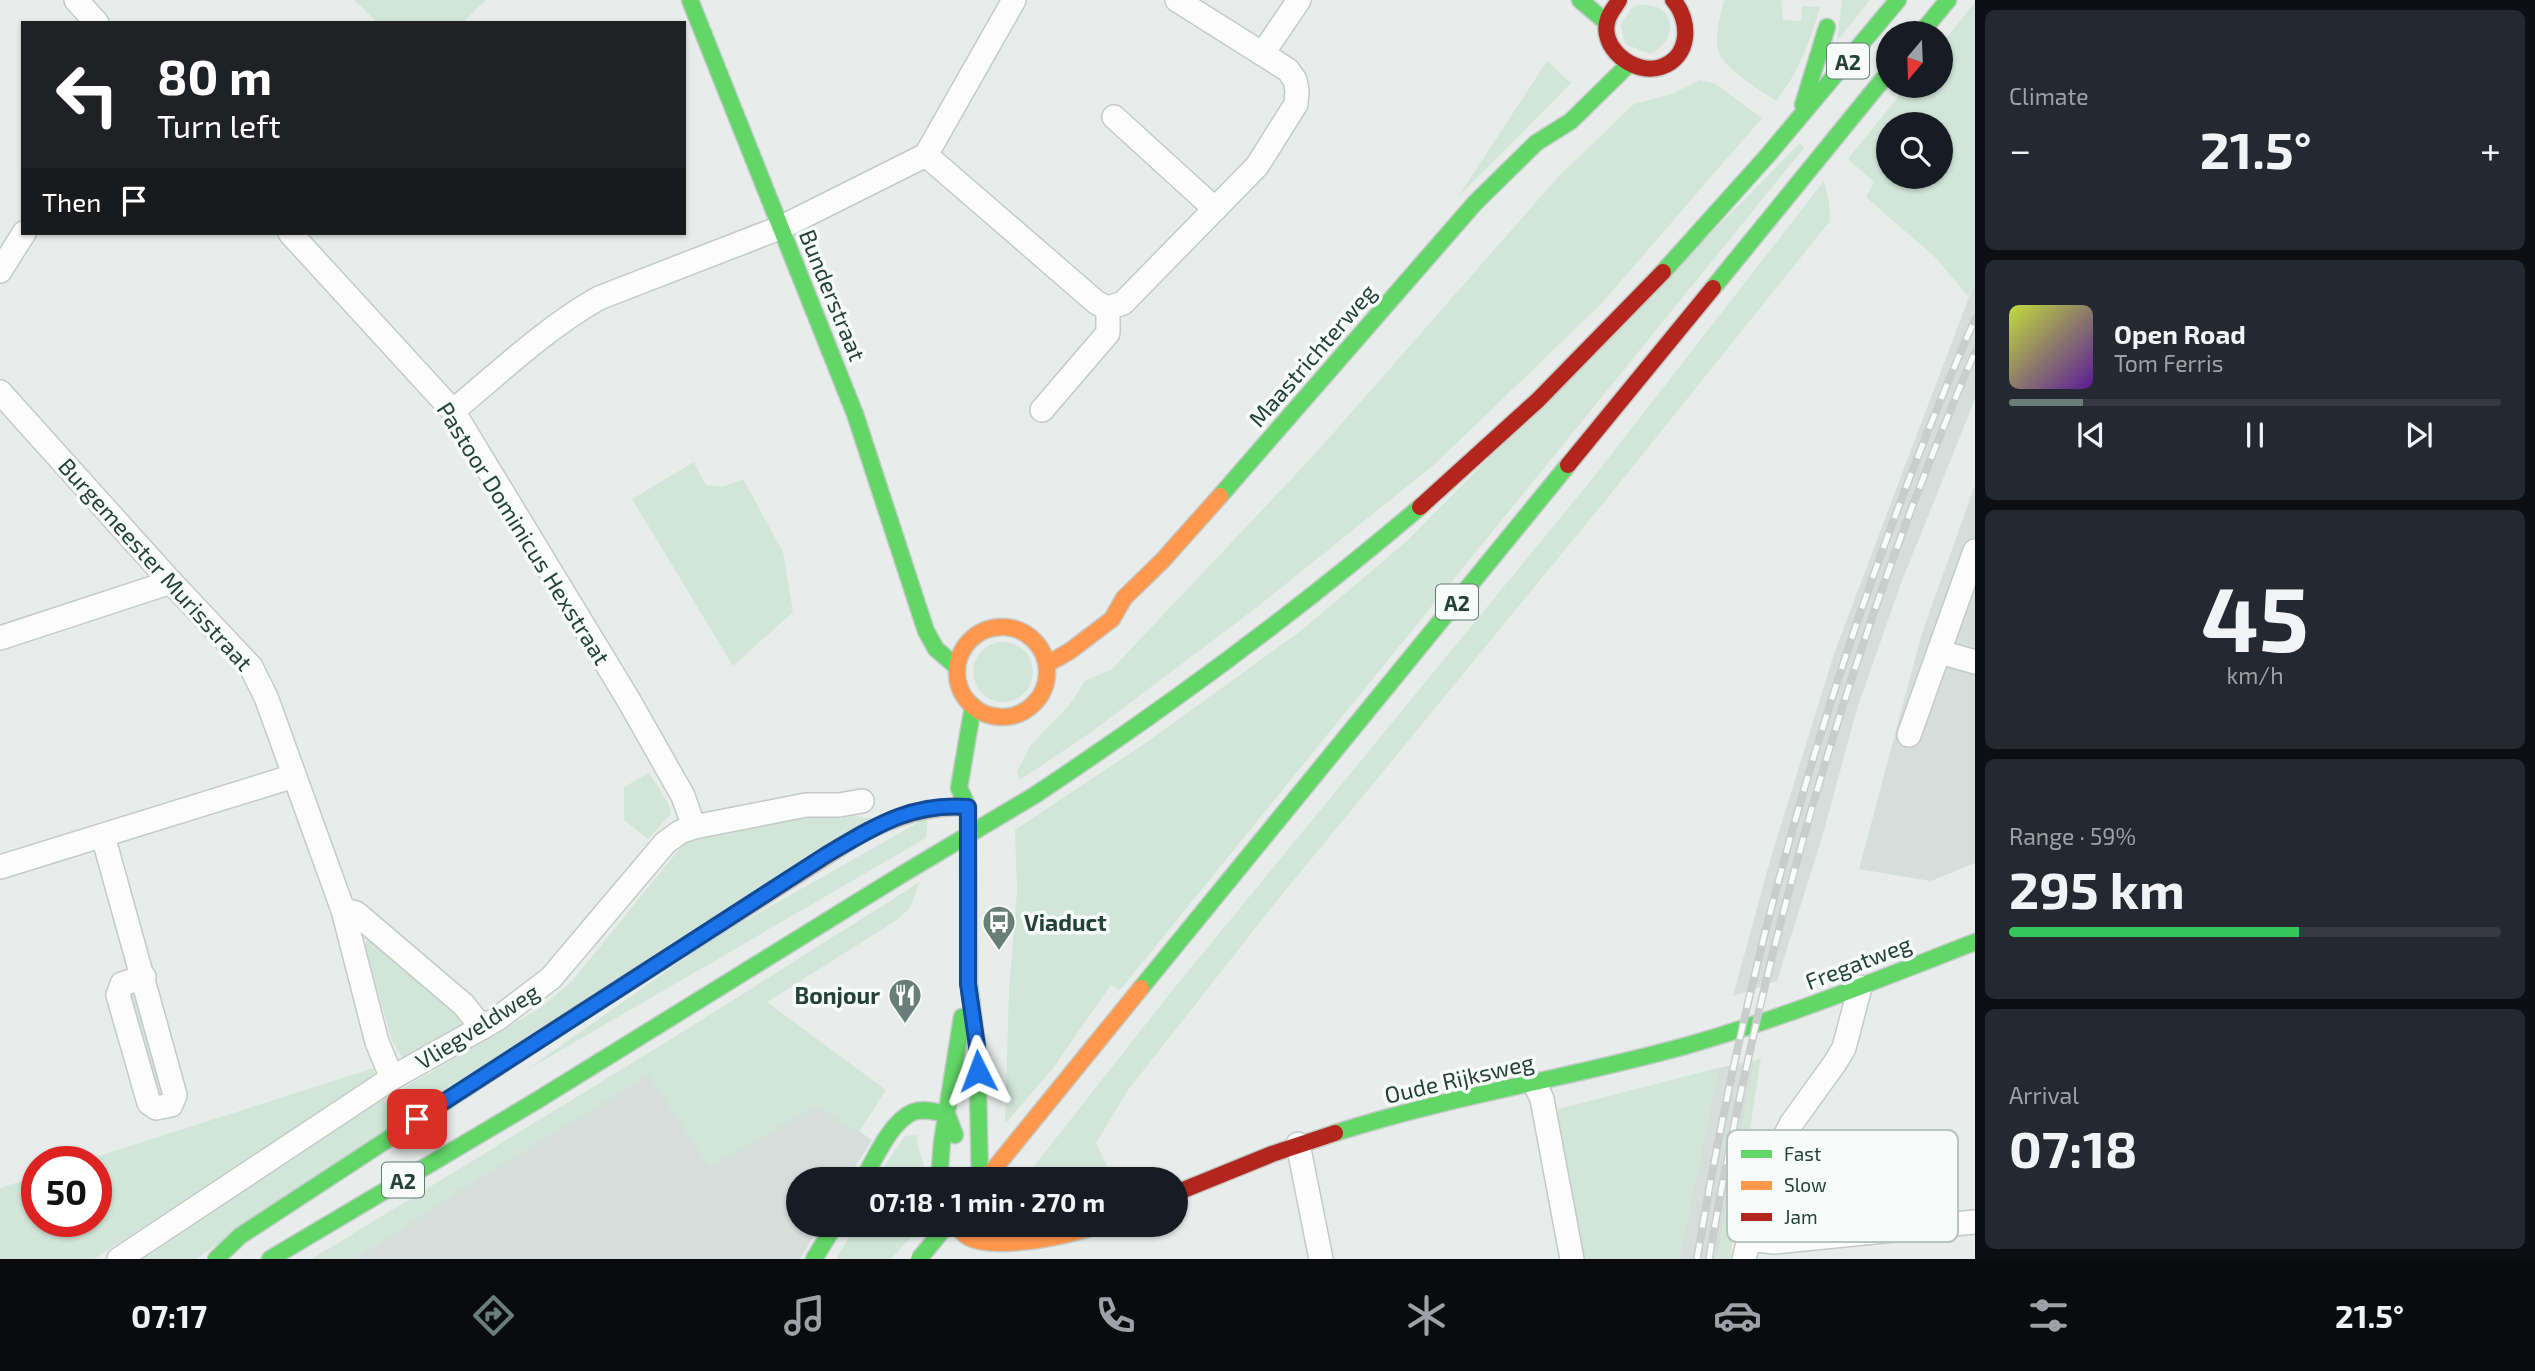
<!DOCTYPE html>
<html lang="en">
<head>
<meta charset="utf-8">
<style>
	:root { --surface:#171b24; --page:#242831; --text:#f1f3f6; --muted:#9ea1a6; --line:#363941; --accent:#697e78 }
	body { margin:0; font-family:"Exo 2",sans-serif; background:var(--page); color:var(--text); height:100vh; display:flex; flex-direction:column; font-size:26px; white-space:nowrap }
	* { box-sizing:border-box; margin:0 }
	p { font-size:23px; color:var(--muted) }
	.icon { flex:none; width:38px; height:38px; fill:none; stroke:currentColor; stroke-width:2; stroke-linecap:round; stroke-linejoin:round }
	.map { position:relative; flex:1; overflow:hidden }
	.details { display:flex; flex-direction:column; gap:10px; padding:10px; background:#0d0f14; width:560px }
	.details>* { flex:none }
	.guide { position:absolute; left:21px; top:21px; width:665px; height:214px; border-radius:0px; box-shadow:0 2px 5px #0004; background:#202124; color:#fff; overflow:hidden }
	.needle { width:46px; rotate:199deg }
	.fabs { position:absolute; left:1876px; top:21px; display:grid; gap:14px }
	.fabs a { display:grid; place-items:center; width:77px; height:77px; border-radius:50%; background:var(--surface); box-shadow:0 2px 5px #0004; font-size:35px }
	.speed { position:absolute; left:21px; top:1146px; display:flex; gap:14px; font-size:35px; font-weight:700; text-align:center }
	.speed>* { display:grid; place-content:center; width:91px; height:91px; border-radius:50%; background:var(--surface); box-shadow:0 2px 5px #0004; line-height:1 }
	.speed .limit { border:10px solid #d22; background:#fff; color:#111 }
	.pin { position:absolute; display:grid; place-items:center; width:60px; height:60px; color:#fff; margin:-30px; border-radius:14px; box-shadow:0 4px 10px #0006 }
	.me { position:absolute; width:77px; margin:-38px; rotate:357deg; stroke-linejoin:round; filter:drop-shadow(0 0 5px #0008) }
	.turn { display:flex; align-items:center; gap:24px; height:147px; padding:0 21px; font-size:32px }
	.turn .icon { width:91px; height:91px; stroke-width:2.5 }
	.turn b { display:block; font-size:49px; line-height:60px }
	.then { display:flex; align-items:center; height:66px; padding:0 21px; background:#0003; gap:14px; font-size:26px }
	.big { font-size:52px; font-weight:700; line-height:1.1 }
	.details .widget { flex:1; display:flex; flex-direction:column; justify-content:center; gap:10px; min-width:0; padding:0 24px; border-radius:10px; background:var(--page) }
	.details .dial { align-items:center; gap:0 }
	.dial b { font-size:91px; line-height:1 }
	.song { display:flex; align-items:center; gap:21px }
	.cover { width:84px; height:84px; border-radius:10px; background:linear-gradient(135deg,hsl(70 70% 55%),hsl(270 70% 35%)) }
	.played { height:7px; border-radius:4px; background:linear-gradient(90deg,var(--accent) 15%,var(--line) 15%) }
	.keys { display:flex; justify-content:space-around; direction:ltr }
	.heat { display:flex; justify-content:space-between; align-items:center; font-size:38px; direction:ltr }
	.charge { height:10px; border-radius:5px; background:linear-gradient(90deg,#34c759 59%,var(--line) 0) }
	.trip { position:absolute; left:786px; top:1167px; width:402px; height:70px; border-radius:35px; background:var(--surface); box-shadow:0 2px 5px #0004; font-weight:700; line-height:70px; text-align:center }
	.menu { display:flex; height:112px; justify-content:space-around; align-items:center; background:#090b0e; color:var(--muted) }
	.menu .icon { width:49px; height:49px }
	.menu .current { color:var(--accent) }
	.menu b { font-size:32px; color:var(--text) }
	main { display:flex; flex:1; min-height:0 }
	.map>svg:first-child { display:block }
	.built { fill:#d6dedb }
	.green { fill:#d1e6d8; fill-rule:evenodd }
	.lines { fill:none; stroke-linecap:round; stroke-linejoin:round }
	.street-casing { stroke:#c5cac8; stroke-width:26 }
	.fast-casing { stroke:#c3cbc8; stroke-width:19 }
	.slow-casing { stroke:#c3cbc8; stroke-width:19 }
	.jam-casing { stroke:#c3cbc8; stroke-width:19 }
	.street { stroke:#fcfcfc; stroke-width:23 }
	.fast { stroke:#63d668; stroke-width:16 }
	.slow { stroke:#ff974d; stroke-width:16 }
	.jam { stroke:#b3261e; stroke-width:16 }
	.rail-casing { stroke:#c9cdcc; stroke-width:8 }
	.rail { stroke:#f7fbf9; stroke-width:5; stroke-dasharray:16; stroke-linecap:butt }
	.fast-bridge-casing { stroke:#c3ccc9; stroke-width:19; stroke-linecap:butt }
	.fast-bridge { stroke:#63d668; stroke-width:16 }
	.route-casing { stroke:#114b97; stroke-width:18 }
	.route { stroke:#1a73e8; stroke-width:12 }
	.labels { text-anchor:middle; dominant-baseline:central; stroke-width:7; stroke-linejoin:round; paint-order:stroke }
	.shield { fill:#f7fbf9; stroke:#637a73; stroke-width:2 }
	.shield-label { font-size:21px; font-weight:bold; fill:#24423a }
	.street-label { font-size:23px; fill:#24423a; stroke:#f7fbf9 }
	.poi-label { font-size:23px; font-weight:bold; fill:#24423a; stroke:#f7fbf9; text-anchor:start }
	.key { fill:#f7fbf9; stroke:#b8c4c0; stroke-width:2 }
	.key-label { font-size:19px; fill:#24423a }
</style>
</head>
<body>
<main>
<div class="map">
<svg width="1975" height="1259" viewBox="0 0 1975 1259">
	<rect width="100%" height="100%" fill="#e8edeb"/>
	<g class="built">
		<path d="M 1975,281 L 1975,399 L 1900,586 L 1857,709 L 1823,834 L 1777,981 L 1733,996 L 1771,857 L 1835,651 Z"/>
		<path d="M 1975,485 L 1975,863 L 1931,881 L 1859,869 L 1922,633 Z"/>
		<path d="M 651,1055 L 788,1082 L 872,1140 L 847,1179 L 798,1180 L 798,1225 L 820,1225 L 800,1259 L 311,1259 L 380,1220 Z"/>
		<path d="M 1755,1060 L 1717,1259 L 1679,1259 L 1718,1068 Z"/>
	</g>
	<g class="green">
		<path d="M 354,0 L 486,0 L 462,23 L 378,23 Z"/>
		<path d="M 1724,0 L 1781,0 L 1783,20 L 1801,21 L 1802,6 L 1820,7 C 1811,40 1798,74 1776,101 C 1759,89 1718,67 1717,45 C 1716,30 1721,14 1724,0 Z"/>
		<path d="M 1842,0 L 1870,0 L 1837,41 Z"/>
		<path d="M 1975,2 L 1975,281 L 1968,296 L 1935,257 L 1866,197 L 1874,182 L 1848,159 L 1907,86 L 1941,86 L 1941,45 ZM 1888,124 L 1941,124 L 1941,177 L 1888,177 Z"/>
		<path d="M 1638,5 C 1674,1 1682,38 1650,54 L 1625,44 L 1621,25 L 1632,8 Z"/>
		<path d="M 1547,61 L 1571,83 L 1458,197 Z"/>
		<path d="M 1700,80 L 1716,84 L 1762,118 L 1601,304 L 1435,464 L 1256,608 L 1090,733 L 1020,780 L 1017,771 L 1030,746 L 1070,704 L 1085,681 L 1112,669 L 1313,456 L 1559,176 L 1634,104 L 1672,94 Z"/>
		<path d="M 1800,143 L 1804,148 L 1120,990 L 1111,985 L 1053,1068 L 1005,1124 L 1009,990 L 1017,892 L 1015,830 L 1144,744 L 1302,630 L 1408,540 Z"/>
		<path d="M 1824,181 L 1829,201 L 1830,221 L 1610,495 L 1276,902 L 1128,1090 L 1096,1143 L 1113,1178 L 1108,1180 L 1023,1180 L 1171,992 L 1592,479 Z"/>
		<path d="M 694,462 L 706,485 L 723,487 L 743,479 L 783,552 L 793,612 L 733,666 L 632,499 Z"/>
		<circle cx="1003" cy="672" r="30"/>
		<path d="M 649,773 L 668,803 L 671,814 L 648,839 L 624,820 L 624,787 Z"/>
		<path d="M 825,813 L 873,818 L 295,1191 L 196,1259 L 144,1259 L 262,1176 L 357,1115 L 542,1007 L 572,981 L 690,836 Z"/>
		<path d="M 928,817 L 926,838 L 525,1071 L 709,941 Z"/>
		<path d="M 920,882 L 909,909 L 897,920 L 767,1002 L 886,1090 L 859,1132 L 817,1106 L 709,1166 L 649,1075 L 476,1180 L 356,1259 L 312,1259 L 668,1041 Z"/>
		<path d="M 367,939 L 457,1011 L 461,1025 C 445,1040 425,1060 402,1057 L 392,1041 L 365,947 Z"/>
		<path d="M 141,988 L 171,1098 L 154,1103 L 124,993 Z"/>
		<path d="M 1761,1058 L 1730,1259 L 1717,1259 L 1755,1060 Z"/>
		<path d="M 374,1068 L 376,1075 L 94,1259 L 0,1259 L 0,1188 L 37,1176 L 37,1222 L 96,1222 L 96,1162 L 80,1162 Z"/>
		<path d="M 1718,1068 L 1679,1259 L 1581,1259 L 1561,1146 L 1558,1109 Z"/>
		<path d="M 917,1135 C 917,1153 926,1163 926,1179 L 883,1179 L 886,1176 L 883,1168 L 905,1136 Z"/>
		<path d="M 856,1225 L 922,1225 L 891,1259 L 836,1259 Z"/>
	</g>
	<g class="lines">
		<defs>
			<g id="street">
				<path d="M 76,0 L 97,23"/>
				<path d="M 1263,53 L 1299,0"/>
				<path d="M 1114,117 L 1215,209"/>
				<path d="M 926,155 L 1097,303 L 1108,308 L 1123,303 L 1257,166 L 1296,104 L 1297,90 L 1295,80 L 1288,70 L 1177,0"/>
				<path d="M 290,233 L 453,411 L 628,699 L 683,796 L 694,827"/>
				<path d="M 0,271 L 24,233"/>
				<path d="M 0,392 L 171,582 L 251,667 L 266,697 L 343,910 L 377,1042 L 392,1078"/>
				<path d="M 1042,410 L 1108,333 L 1108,308"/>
				<path d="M 453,411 C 500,372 546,328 599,298 L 782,227 L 926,155 L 1014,0"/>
				<path d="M 0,638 L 171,582"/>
				<path d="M 1940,652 L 1975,662"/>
				<path d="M 1909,735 L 1975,551"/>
				<path d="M 103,836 L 175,1095 L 171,1105 L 156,1108 L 149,1103 L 118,995 L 122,984 L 144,977"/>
				<path d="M 0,867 L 294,776"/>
				<path d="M 343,910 L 356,913 L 464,1005 L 482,1028"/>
				<path d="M 1535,1084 L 1542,1099 L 1572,1259"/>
				<path d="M 1298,1144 L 1321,1259"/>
				<path d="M 1775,1157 L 1843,1218 L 1846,1233"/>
				<path d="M 1749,1239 L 1774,1242 L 1975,1222"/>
				<path d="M 119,1259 L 392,1078 L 497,1019 L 551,978 L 665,843 L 680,832 L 694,827 L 806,805 L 839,805 L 862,801"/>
				<path d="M 1744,1259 L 1764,1180 L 1791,1124 L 1835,1063 L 1844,1048 L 1860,987"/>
			</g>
			<g id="fast">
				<path d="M 690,0 L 855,414 L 926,631 L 936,649 L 957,667"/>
				<path d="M 1580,0 L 1607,23"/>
				<path d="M 1921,33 L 1948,0"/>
				<path d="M 1803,105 L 1827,27"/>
				<path d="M 1663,272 L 1768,155 L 1898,0"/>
				<path d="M 1713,288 L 1888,73"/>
				<path d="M 1220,496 L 1475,203 L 1536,143 L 1571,121 L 1628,65"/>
				<path d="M 973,706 L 959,788 L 968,807 L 969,984 L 977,1046 L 980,1180"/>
				<path d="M 1035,795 C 1169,706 1298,611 1420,507"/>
				<path d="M 1141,988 L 1568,465"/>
				<path d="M 1335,1133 C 1450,1096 1570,1078 1685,1046 C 1784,1018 1880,979 1975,942"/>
				<path d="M 863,1180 C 874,1160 891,1121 913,1112 C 924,1108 936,1112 947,1114 L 955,1135"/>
				<path d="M 939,1180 L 942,1142 L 962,1017"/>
				<path d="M 216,1259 L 240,1236 L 579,1014"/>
				<path d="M 270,1259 L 536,1101 L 901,875"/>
				<path d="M 814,1259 L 835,1225"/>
			</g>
			<g id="slow">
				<circle cx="1002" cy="672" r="45"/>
				<path d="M 1047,664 L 1070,651 L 1112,619 L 1124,598 L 1163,560 L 1220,496"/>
				<path d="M 579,1014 L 860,835 C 896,816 928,806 968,807"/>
				<path d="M 985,1180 L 1141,988"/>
				<path d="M 959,1225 C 965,1259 1072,1236 1098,1225"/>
			</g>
			<g id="jam">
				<path d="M 1619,0 C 1616,6 1610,12 1608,19 C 1598,47 1634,76 1661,67 C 1691,57 1691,20 1673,0"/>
				<path d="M 1568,465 L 1713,288"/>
				<path d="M 1420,507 L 1538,400 L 1663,272"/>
				<path d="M 1176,1193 L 1272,1154 L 1335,1133"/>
			</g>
		</defs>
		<use href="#street" class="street-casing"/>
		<use href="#fast" class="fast-casing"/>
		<use href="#slow" class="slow-casing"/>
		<use href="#jam" class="jam-casing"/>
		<use href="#street" class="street"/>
		<use href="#fast" class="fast"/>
		<use href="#slow" class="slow"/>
		<use href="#jam" class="jam"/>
		<defs>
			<g id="rail">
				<path d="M 1697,1259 C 1750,937 1844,618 1975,319"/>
				<path d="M 1709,1259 C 1762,949 1850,641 1975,352"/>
			</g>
		</defs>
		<use href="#rail" class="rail-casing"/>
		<use href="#rail" class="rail"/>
		<defs>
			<g id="fast-bridge">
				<path d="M 901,875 L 1035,795"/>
				<path d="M 919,1259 L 947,1225"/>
			</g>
		</defs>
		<use href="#fast-bridge" class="fast-bridge-casing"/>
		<use href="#fast-bridge" class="fast-bridge"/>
	</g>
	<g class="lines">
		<defs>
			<path id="route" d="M 417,1119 L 826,855 C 874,827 911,802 968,807 L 968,984 L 977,1046 L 978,1071"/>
		</defs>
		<use href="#route" class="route-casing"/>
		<use href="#route" class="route"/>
	</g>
	<defs>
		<symbol id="bus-pin" viewBox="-11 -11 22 30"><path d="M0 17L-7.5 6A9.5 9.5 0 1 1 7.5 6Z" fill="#697e78" stroke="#f7fbf9"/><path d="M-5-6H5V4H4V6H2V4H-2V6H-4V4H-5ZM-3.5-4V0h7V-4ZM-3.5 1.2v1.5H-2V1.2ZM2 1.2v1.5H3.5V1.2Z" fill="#fff"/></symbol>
		<symbol id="restaurant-pin" viewBox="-11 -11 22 30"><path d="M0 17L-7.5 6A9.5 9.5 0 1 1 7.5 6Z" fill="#697e78" stroke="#f7fbf9"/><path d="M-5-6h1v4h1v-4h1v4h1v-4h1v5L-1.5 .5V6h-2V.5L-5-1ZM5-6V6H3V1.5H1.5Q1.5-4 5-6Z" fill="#fff"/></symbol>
	</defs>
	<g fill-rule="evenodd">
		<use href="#bus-pin" x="980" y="903" width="38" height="52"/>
		<use href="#restaurant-pin" x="886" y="976" width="38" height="52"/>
	</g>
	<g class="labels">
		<g class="shield">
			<rect x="1827" y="43.5" width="42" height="35" rx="5"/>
			<rect x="1436" y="584.5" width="42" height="35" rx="5"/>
			<rect x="382" y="1162.5" width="42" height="35" rx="5"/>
		</g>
		<g class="shield-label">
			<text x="1848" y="61">A2</text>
			<text x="1457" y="602">A2</text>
			<text x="403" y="1180">A2</text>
		</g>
		<g class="street-label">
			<text transform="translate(833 295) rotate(68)">Bunderstraat</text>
			<text transform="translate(1312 355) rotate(-49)">Maastrichterweg</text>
			<text transform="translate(524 533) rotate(58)">Pastoor Dominicus Hexstraat</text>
			<text transform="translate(156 564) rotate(48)">Burgemeester Murisstraat</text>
			<text transform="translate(1858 962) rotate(-21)">Fregatweg</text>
			<text transform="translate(477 1026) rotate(-32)">Vliegveldweg</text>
			<text transform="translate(1459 1078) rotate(-13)">Oude Rijksweg</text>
		</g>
		<g class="poi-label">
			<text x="1024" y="922">Viaduct</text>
			<text x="880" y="995" text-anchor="end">Bonjour</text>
		</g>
	</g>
	<rect x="1727" y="1130" width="231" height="112" rx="10" class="key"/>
	<rect x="1741" y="1150" width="31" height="8" fill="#63d668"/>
	<rect x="1741" y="1181" width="31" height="9" fill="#ff974d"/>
	<rect x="1741" y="1213" width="31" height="8" fill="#b3261e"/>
	<g class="key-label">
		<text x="1784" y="1161">Fast</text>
		<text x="1784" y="1192">Slow</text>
		<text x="1784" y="1224">Jam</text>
	</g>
</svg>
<div class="fabs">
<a><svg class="needle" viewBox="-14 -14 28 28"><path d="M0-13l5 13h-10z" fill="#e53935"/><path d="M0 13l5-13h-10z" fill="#9ea1a6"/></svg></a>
<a><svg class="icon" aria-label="search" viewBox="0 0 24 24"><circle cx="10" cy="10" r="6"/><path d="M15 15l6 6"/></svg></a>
</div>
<div class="speed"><div class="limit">50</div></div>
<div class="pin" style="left:417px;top:1119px;background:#d93025"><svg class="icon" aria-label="arrive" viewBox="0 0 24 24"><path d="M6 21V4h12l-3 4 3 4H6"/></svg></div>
<svg class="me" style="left:978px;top:1071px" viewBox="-20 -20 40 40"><path d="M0-17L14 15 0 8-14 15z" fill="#1a73e8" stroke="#fff" stroke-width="4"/></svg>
<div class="trip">07:18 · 1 min · 270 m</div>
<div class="guide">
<div class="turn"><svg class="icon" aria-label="left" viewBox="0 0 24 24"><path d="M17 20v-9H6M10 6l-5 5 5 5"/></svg><div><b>80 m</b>Turn left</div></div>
<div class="then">Then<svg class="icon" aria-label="arrive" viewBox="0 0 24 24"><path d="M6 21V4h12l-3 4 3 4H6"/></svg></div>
</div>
</div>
<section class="details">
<div class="widget"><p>Climate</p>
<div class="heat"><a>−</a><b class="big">21.5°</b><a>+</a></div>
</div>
<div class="widget">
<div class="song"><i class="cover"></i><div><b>Open Road</b><p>Tom Ferris</p></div></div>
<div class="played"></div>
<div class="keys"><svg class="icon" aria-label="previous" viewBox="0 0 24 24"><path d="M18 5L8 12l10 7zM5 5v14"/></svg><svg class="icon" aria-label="pause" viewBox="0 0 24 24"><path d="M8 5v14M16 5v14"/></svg><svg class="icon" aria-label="next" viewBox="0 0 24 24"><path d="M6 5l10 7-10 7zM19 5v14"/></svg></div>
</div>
<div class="widget dial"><b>45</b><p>km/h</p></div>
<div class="widget"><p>Range · 59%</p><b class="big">295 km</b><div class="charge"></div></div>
<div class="widget"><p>Arrival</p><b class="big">07:18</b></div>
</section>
</main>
<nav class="menu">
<b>07:17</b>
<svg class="icon current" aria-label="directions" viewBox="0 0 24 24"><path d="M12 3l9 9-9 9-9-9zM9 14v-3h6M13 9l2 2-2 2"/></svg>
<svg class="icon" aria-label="music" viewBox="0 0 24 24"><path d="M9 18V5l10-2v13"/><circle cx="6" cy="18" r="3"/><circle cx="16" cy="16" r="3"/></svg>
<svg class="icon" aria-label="phone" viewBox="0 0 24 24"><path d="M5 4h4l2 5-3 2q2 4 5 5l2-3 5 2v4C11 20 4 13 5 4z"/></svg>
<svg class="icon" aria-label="climate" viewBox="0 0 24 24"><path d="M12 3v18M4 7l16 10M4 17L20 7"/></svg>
<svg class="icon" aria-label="car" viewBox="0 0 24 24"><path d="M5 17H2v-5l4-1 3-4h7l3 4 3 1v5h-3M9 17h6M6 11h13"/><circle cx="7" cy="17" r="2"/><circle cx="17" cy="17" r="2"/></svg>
<svg class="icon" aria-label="filters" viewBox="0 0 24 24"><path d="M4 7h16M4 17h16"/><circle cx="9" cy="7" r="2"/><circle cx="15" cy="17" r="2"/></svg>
<b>21.5°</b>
</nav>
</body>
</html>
